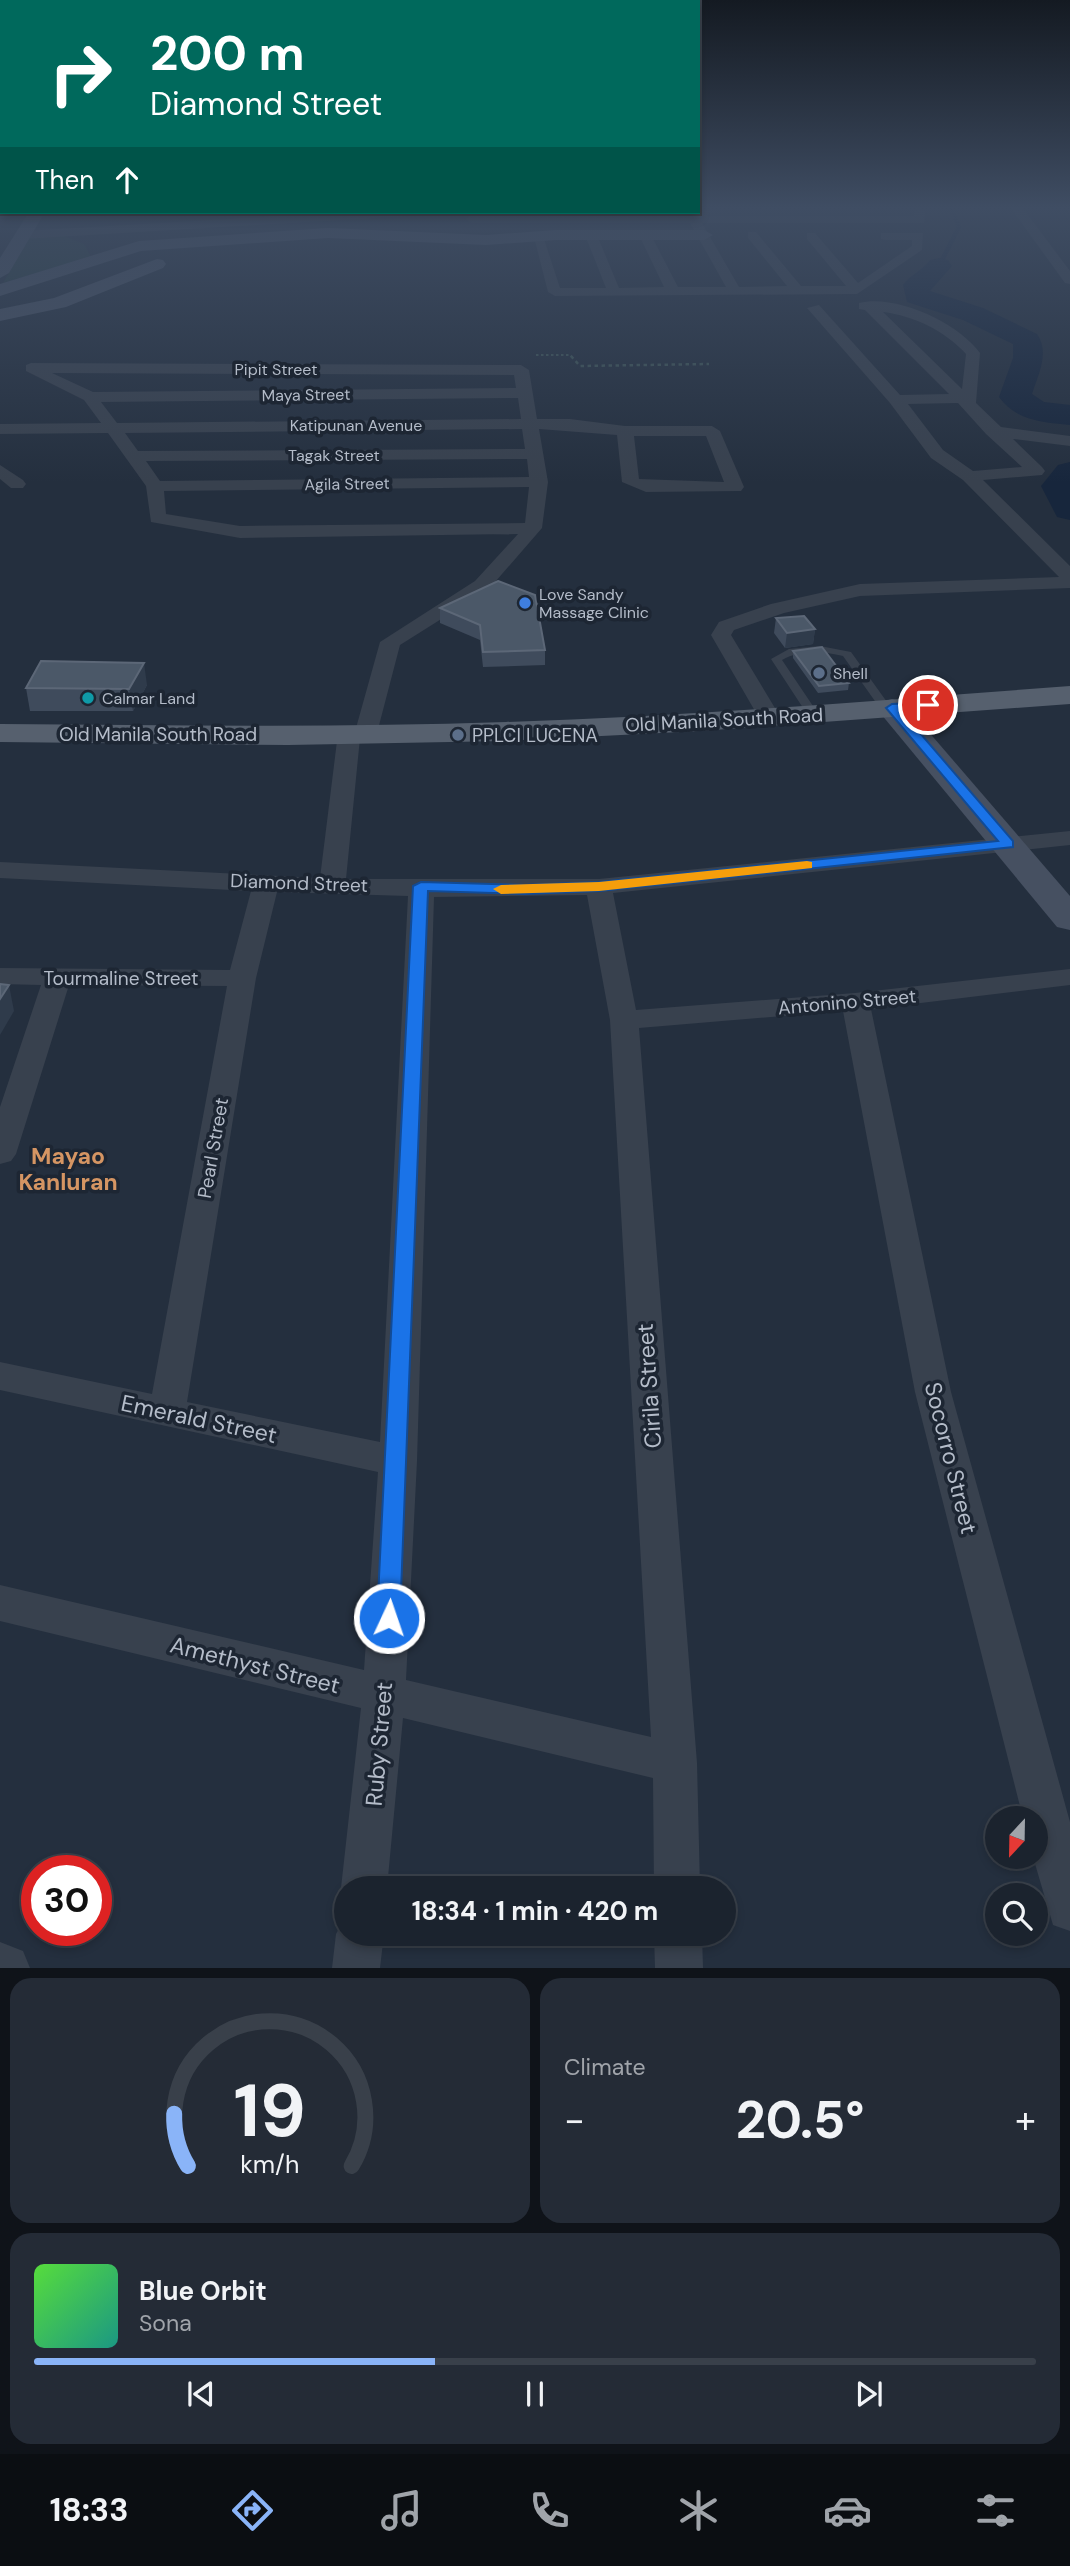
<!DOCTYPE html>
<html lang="en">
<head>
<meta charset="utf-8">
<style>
	:root { --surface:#1b232e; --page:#242b36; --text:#f1f3f6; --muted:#a0a4aa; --line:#39404a; --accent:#8ab4f8 }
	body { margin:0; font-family:"DM Sans",sans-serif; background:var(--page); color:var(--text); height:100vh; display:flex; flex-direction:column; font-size:26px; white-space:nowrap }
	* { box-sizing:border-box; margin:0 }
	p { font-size:23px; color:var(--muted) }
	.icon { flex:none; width:38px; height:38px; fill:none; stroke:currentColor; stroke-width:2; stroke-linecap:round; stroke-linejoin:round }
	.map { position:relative; height:1968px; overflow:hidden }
	.side { display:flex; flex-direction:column; gap:10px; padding:10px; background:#0f1319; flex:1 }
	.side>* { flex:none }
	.hud { position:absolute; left:0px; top:0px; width:700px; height:214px; box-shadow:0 4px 10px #0003,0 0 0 2px var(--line); background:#00695c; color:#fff; overflow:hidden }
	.needle { width:46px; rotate:202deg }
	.controls { position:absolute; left:985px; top:1806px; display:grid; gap:14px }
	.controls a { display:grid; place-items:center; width:63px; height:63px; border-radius:50%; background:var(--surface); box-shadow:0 4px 10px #0003,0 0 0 2px var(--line); font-size:35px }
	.speed { position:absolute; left:21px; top:1855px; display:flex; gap:14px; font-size:35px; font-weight:700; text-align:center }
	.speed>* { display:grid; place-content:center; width:91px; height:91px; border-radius:50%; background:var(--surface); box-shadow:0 4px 10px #0003,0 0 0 2px var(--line); line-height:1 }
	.speed .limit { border:10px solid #d22; background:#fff; color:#111 }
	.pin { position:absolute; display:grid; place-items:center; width:60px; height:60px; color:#fff; margin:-30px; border:4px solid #fff; border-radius:50%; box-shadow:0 2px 7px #0007 }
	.me { position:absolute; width:77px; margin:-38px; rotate:3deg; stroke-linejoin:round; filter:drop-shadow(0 0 5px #0008) }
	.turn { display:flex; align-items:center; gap:24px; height:147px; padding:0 35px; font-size:32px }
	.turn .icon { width:91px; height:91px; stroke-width:2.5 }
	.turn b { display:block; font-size:49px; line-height:60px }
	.then { display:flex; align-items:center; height:66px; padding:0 35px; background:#0003; gap:14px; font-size:26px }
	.big { font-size:52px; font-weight:700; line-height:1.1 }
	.side .widget { flex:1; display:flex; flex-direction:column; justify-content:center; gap:10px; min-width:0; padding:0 24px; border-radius:21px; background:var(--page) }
	.side .dial { align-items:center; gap:0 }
	.dial svg { height:182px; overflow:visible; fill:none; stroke:var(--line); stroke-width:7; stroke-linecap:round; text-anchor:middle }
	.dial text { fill:var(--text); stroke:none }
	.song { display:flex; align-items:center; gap:21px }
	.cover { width:84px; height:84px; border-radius:10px; background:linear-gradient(135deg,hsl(110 70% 55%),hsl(170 70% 35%)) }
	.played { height:7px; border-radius:4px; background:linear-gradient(90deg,var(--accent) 40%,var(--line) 40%) }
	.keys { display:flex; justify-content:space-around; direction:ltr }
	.heat { display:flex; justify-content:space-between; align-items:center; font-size:38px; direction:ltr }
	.side .tiles { flex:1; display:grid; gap:10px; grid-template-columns:1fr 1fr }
	.widget:last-child { grid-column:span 2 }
	.trip { position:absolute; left:334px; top:1876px; width:402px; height:70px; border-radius:35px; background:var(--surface); box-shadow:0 4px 10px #0003,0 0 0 2px var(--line); font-weight:700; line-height:70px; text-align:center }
	.tab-bar { display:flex; height:112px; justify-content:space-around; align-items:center; background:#0b0e12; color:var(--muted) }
	.tab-bar .icon { width:49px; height:49px }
	.tab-bar .selected { color:var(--accent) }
	.tab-bar b { font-size:32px; color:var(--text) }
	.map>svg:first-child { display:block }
	.green { fill:#263c3f }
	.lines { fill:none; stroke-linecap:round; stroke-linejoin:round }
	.stream { stroke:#17263c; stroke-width:4.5 }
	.river { fill:#17263c; fill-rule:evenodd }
	.path-far1 { stroke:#3f5557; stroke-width:2; stroke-dasharray:2.5 2.5; stroke-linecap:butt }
	.path { stroke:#3f5557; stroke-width:2.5; stroke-dasharray:3.5 3.5; stroke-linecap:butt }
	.lane { fill:#38414e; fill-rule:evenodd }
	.street { fill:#38414e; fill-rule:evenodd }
	.secondary { fill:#465061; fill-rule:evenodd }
	.primary { fill:#56606e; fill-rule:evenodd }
	.wall { fill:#3f4b5c }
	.shaded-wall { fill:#2f3b4b }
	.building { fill:#4b5868; stroke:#5c6777; stroke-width:2 }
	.route { fill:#1a73e8; stroke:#114b97; stroke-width:2 }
	.slow { fill:#f59e0b }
	.shop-dot { fill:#3f7fe0; stroke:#1d2633; stroke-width:2.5 }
	.service-dot { fill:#5c6f8a; stroke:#1d2633; stroke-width:2.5 }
	.culture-dot { fill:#0f9aa8; stroke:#1d2633; stroke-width:2.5 }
	.labels { text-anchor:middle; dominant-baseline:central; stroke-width:7; stroke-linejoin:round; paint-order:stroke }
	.far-street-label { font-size:16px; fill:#b4bcc9; stroke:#1d2633 }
	.far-poi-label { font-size:16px; fill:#b4bcc9; stroke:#1d2633; text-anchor:start }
	.street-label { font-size:19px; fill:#b4bcc9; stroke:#1d2633 }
	.poi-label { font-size:19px; fill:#b4bcc9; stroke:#1d2633; text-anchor:start }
	.quarter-label { font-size:23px; font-weight:bold; fill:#d59563; stroke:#1d2633 }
	.near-street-label { font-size:23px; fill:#b4bcc9; stroke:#1d2633 }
</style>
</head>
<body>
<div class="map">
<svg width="1070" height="1968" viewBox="0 0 1070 1968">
	<rect width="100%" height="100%" fill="#242f3e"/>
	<path class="green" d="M 61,235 L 84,244 L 91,257 L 3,283 L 30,237 Z"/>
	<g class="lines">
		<path class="stream" d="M 939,266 L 959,227 L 951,207"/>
		<g class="river">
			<path d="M 939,258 L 948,260 L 952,266 L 930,291 L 983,308 L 1037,334 C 1050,352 1038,375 1032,394 L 1044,402 L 1070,405 L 1070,425 C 1043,422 1016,421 999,397 L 1013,358 L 1013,344 L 963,320 L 907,302 L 903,285 C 910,275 922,271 930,260 Z"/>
			<path d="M 1070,462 L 1070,520 L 1057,517 L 1041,486 L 1058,465 Z"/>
		</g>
		<path class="path-far1" d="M 536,355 L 570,355 L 573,358"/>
		<path class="path" d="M 571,356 L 580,366 L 709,364"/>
		<path class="lane" d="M 820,646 L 851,652 L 892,709 L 890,711 L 882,711 L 843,656 C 823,651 801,649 782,660 L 819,715 L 817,717 L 809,717 L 771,659 L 789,649 Z"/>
		<g class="street">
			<path d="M 914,207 L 926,207 L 924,223 L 702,223 L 739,287 L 787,286 L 748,238 L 748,232 L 756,232 L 801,286 L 846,286 L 807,239 L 807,233 L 815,233 L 858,283 L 912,246 L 912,240 L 885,240 L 881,239 L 881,233 L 923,233 L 922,250 L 857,294 L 555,296 L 548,292 L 533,233 L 543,236 L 560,288 L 606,288 L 585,235 L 591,231 L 597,235 L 619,288 L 664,287 L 639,235 L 645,231 L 651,235 L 678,287 L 726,287 L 690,223 L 472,223 L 466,219 L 472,215 L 691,216 L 705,208 L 711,212 L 707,216 L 914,216 Z"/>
			<path d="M 1010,207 L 1022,207 L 1070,271 L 1070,284 L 1065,283 Z"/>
			<path d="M 351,212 L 413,212 L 407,216 L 23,239 L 17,235 L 23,231 Z"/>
			<path d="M 859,303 C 897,294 958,323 980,353 L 976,403 L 1001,427 L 1070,436 L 1070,446 L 1013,439 L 1042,467 L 1045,471 L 1042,475 L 983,480 L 1070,566 L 1070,588 L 860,596 L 784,613 L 734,630 L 731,635 L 781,718 L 770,725 L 759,718 L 711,635 L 719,622 L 771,604 L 860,584 L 1059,577 L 963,480 L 931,458 L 890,403 L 807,308 L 819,305 L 900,395 L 949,394 L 865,310 L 859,309 ZM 883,312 C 914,316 944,330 966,354 L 962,389 ZM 958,403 L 986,434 L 1022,467 L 973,471 L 943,450 L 908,404 Z"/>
			<path d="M 31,363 L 521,365 L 529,370 L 537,419 L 570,419 L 625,426 L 712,426 L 720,431 L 744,487 L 741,491 L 646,492 L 622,482 L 617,435 L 539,429 L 548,482 L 542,528 L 489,589 L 400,645 L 377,733 L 374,738 L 360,738 L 346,879 L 599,879 L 1070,831 L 1070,845 L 613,893 L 636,1010 L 855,993 L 1070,969 L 1070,985 L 871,1009 L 951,1392 L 1070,1822 L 1070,1931 L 1053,1925 L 1033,1857 L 1036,1857 L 1036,1818 L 1023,1818 L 915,1392 L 843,1011 L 639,1028 L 697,1763 L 700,1888 L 654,1888 L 653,1778 L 403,1718 L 387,1888 L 346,1888 L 346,1902 L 341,1888 L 361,1708 L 0,1621 L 0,1585 L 364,1670 L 378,1472 L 0,1390 L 0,1362 L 152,1394 L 227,986 L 69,985 L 16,1154 L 11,1161 L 0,1164 L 0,1107 L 41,985 L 0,984 L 0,968 L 230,970 L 251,891 L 0,878 L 0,862 L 320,878 L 338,733 L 341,728 L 356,728 L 380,642 L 475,581 L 518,534 L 240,538 L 151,522 L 146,486 L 108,433 L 0,434 L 0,424 L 101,423 L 84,400 L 26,371 L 26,365 ZM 52,373 L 514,375 L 516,388 L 93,392 ZM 518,398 L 521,419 L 117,423 L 101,402 ZM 522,429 L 525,449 L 138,451 L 125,433 ZM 634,436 L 706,436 L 724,482 L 639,479 ZM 527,459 L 529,477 L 160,481 L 146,461 ZM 529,487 L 525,523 L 240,526 L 166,514 L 164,491 ZM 277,892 L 408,896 L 380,1442 L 187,1402 L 256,978 ZM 587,895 L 610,1020 L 651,1737 L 406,1680 L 417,1461 L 434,897 Z"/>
			<path d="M 0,465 L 23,480 L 26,484 L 23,488 L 11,488 L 0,479 Z"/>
			<path d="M 346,1916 L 346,1934 L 384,1934 L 380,1968 L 332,1968 L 336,1934 Z"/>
			<path d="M 654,1934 L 702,1934 L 703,1968 L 655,1968 Z"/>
			<path d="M 0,1942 L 23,1951 L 30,1968 L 0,1968 Z"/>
		</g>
		<g class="secondary">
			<path d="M 29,212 L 45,212 L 9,273 L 0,278 L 0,258 Z"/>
			<path d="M 328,228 L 486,235 L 556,230 L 704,230 L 713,235 L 704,240 L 556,240 L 486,245 L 328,238 L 141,251 L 0,296 L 0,284 L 139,241 Z"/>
			<path d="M 157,259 L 163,260 L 166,264 L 163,268 L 66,307 L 0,321 L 0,309 L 54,298 Z"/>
			<path d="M 892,699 L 903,702 L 1070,896 L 1070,930 L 1057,927 L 881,714 L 877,708 L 881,702 Z"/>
		</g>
		<path class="primary" d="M 1070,686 L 1070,704 L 700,731 L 504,741 L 288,745 L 0,742 L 0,724 C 169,725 337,728 506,722 C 694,716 882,700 1070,686 Z"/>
	</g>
	<g class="wall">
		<path d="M 440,608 L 545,650 L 545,665 L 483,667 L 480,640 L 440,623 Z"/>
		<path d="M 776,618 L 815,629 L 813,644 L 785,648 L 774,633 Z"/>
		<path d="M 793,651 L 849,683 L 848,690 L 818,693 L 793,658 Z"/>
		<path d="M 147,685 L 133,711 L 30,711 L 26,688 Z"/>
	</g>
	<g class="shaded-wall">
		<path d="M 815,629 L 813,644 L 785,648 L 787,633 Z"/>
		<path d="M 144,663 L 147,685 L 133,711 L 129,689 Z"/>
		<path d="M 9,985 L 14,1011 L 0,1035 L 0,999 Z"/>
	</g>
	<g class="building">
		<path d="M 498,581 L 535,595 L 545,650 L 483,652 L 480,625 L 440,608 Z"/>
		<path d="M 804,616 L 815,629 L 787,633 L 776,618 Z"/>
		<path d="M 822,647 L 849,683 L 819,686 L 793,651 Z"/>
		<path d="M 41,661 L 144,663 L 129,689 L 26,688 Z"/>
		<path d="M 0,984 L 9,985 L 0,999 Z"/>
	</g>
	<linearGradient id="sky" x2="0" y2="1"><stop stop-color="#141a22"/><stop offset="0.43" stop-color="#3f4d63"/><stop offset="1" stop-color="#3f4d63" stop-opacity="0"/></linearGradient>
	<rect width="1070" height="482" fill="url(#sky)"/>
	<path class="route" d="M 928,702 L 934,705 L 932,708 L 901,711 L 1013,841 L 1013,847 L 599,891 L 525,894 L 428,891 L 400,1618 L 397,1625 L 389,1628 L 380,1625 L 377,1618 L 413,886 L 421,882 L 525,885 L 599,882 L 998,841 L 886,708 L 892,704 Z"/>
	<path class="slow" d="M 807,861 L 812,862 L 812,868 L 599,891 L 501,894 L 493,889 L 501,885 L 599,882 Z"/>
	<circle class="shop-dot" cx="525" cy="603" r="7"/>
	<g class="service-dot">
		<circle cx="819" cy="673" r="7"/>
		<circle cx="458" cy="735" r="7"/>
	</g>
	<circle class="culture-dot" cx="88" cy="698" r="7"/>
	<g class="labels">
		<g class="far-street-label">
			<text x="276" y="369">Pipit Street</text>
			<text transform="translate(306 395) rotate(-1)">Maya Street</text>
			<text x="356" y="425">Katipunan Avenue</text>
			<text x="334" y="455">Tagak Street</text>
			<text transform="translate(347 484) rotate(-1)">Agila Street</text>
		</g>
		<g class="far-poi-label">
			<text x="539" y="594">Love Sandy<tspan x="539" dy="18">Massage Clinic</tspan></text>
			<text x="833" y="673">Shell</text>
			<text x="102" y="698">Calmar Land</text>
		</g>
		<g class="street-label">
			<text transform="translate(724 720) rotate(-3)">Old Manila South Road</text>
			<text x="158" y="734">Old Manila South Road</text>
			<text transform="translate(299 883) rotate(2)">Diamond Street</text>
			<text x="121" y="978">Tourmaline Street</text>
			<text transform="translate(847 1002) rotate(-5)">Antonino Street</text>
			<text transform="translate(213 1148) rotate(-80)">Pearl Street</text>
		</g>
		<g class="poi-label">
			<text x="472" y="735">PPLCI LUCENA</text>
		</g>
		<g class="quarter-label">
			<text x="68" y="1156">Mayao<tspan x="68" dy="26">Kanluran</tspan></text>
		</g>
		<g class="near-street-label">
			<text transform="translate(649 1386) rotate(-94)">Cirila Street</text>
			<text transform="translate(199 1419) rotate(12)">Emerald Street</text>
			<text transform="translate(951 1458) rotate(76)">Socorro Street</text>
			<text transform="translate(255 1665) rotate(14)">Amethyst Street</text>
			<text transform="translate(379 1744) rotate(-85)">Ruby Street</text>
		</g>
	</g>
</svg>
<div class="controls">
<a><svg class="needle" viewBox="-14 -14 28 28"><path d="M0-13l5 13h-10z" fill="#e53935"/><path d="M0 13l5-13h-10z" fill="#a0a4aa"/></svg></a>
<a><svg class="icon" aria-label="search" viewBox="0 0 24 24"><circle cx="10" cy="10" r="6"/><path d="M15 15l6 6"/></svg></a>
</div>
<div class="speed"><div class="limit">30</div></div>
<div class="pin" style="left:928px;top:705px;background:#d93025"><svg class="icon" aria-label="arrive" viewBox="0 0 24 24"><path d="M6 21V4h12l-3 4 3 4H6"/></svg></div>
<svg class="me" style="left:389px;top:1618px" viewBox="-20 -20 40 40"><circle r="17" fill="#1a73e8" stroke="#fff" stroke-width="3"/><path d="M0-11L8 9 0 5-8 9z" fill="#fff"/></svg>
<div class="trip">18:34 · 1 min · 420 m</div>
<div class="hud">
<div class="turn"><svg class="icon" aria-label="right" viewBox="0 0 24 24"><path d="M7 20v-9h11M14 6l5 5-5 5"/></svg><div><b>200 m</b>Diamond Street</div></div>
<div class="then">Then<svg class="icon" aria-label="ahead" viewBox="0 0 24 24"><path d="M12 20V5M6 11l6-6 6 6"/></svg></div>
</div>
</div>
<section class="side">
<div class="tiles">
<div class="widget dial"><svg viewBox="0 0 100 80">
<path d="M14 69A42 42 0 1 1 86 69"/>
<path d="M14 69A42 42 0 0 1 8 46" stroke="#8ab4f8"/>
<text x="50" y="56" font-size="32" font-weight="700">19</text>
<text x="50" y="72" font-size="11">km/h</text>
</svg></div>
<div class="widget"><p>Climate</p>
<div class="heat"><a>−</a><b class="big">20.5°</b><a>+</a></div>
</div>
<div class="widget">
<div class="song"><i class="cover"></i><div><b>Blue Orbit</b><p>Sona</p></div></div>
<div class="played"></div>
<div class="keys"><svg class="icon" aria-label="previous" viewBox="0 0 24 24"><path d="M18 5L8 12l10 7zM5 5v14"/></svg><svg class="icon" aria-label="pause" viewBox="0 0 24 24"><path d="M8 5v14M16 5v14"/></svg><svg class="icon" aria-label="next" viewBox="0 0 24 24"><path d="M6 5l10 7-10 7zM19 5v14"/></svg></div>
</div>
</div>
</section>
<nav class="tab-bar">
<b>18:33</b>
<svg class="icon selected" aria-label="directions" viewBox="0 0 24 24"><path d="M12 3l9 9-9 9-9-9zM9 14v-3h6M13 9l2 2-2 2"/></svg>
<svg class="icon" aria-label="music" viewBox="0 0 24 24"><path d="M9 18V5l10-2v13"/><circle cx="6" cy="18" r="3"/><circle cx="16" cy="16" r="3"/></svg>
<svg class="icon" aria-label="phone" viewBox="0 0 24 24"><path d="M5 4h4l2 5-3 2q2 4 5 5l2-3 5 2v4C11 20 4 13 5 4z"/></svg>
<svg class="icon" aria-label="climate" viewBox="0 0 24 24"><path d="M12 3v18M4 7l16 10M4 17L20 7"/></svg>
<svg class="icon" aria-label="car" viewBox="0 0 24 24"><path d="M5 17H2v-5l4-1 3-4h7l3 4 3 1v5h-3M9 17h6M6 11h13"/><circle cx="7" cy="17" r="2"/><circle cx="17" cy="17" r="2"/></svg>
<svg class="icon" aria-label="filters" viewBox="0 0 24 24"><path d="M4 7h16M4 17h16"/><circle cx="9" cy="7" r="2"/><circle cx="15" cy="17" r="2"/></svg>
</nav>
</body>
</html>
